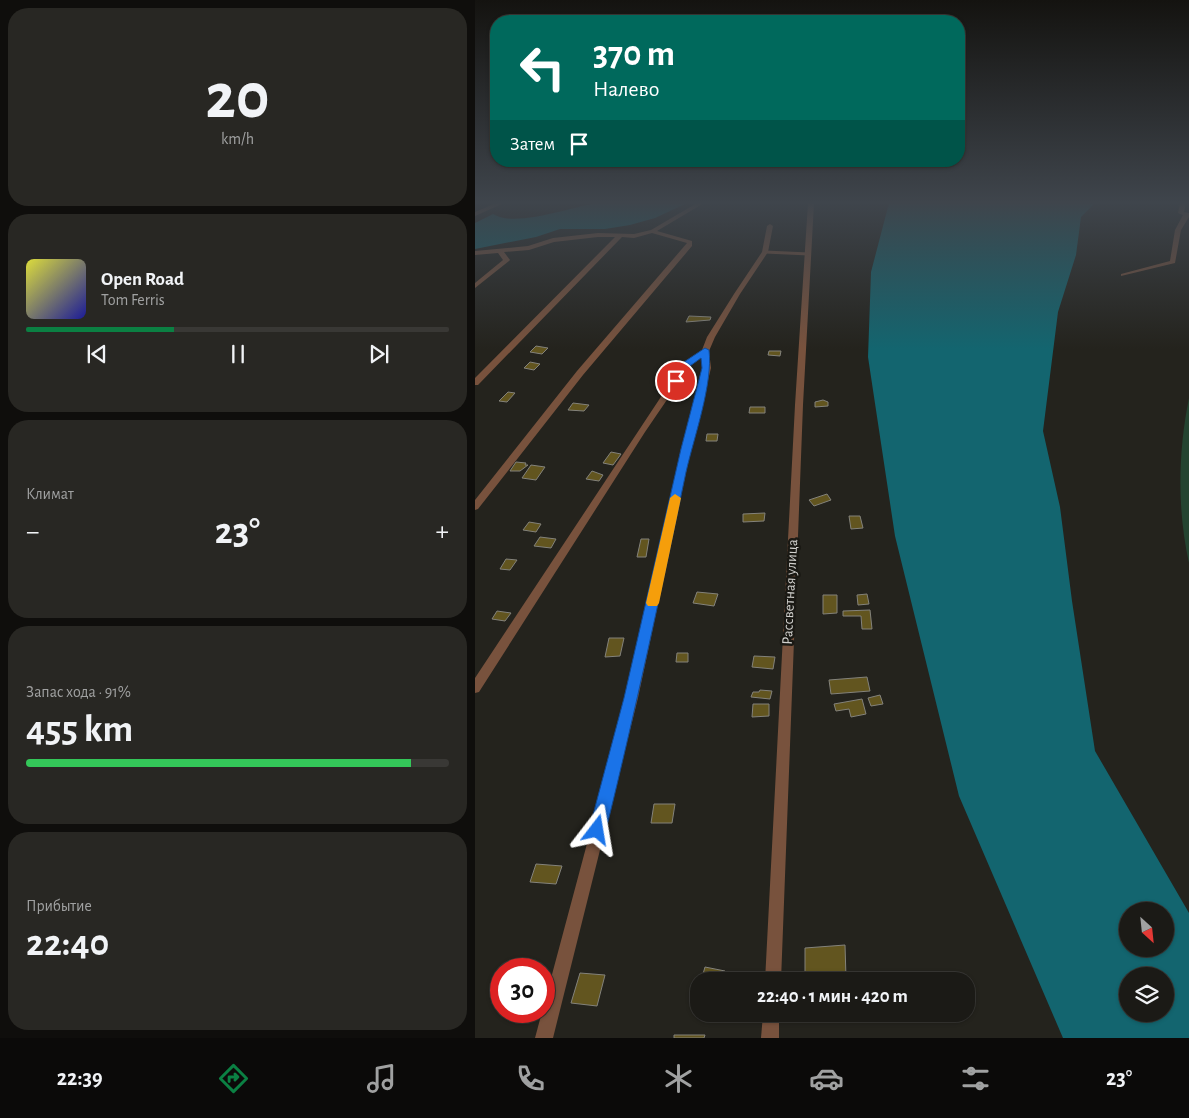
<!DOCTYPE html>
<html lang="ru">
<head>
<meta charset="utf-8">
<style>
	:root { --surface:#1b1a16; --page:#282723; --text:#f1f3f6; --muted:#a0a1a1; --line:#393835; --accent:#0b8043 }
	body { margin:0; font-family:"Alegreya Sans",sans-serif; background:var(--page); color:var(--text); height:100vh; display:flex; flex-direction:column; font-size:19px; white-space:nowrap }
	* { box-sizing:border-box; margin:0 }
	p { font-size:16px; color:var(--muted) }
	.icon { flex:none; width:28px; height:28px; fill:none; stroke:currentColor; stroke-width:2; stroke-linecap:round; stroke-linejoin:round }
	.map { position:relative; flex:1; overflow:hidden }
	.drawer { display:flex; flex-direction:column; gap:8px; padding:8px; background:#0f0e0c; width:475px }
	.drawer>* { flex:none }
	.hud { position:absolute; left:15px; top:15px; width:475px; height:152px; border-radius:20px; box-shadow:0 1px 4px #0004,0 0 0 1px var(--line); background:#00695c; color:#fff; overflow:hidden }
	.needle { width:32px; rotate:153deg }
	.tools { position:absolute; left:644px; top:902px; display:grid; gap:10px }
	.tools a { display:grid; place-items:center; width:55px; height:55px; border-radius:50%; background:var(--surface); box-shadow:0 1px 4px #0004,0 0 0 1px var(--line); font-size:25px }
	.speed { position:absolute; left:15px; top:958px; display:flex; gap:10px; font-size:25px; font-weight:700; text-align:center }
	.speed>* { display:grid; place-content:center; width:65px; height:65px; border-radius:50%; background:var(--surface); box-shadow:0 1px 4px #0004,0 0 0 1px var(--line); line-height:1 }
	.speed .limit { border:8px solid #d22; background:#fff; color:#111 }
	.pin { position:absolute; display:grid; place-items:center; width:42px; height:42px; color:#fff; margin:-21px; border:2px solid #fff; border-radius:50%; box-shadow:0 1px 5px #0007 }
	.me { position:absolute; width:55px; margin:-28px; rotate:14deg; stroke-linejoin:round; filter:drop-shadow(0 0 4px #0008) }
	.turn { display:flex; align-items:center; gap:18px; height:105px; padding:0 20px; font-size:22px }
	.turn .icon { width:65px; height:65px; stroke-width:2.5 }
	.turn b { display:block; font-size:35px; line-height:42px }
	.then { display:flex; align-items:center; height:48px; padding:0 20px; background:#0003; gap:10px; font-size:19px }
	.big { font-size:38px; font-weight:600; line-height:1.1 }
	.drawer .widget { flex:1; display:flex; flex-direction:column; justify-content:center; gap:8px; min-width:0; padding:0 18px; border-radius:20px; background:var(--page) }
	.drawer .dial { align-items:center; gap:0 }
	.dial b { font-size:65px; line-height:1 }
	.song { display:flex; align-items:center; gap:15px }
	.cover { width:60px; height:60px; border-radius:8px; background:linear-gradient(135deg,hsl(60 70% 55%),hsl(240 70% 35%)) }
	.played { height:5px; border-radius:2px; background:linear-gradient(90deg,var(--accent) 35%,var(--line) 35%) }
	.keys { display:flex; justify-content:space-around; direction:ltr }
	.heat { display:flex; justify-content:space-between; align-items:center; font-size:28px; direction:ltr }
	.charge { height:8px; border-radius:4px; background:linear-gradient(90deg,#34c759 91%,var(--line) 0) }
	.trip { position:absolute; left:215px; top:972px; width:285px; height:50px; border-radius:20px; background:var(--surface); box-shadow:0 1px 4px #0004,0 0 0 1px var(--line); font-weight:600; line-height:50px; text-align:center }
	.tabs { display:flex; height:80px; justify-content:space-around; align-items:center; background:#0b0a09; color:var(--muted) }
	.tabs .icon { width:35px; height:35px }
	.tabs .active { color:var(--accent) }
	.tabs b { font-size:22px; color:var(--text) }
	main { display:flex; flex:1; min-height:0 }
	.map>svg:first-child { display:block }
	.green { fill:#244431 }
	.water { fill:#13656f; fill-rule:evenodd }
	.building { fill:#62551f; stroke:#83827b }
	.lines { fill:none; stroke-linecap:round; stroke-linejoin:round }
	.lane { stroke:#78523d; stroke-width:3 }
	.street { fill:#78523d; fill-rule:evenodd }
	.route { fill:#1a73e8; stroke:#114b97 }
	.slow { fill:#f59e0b }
	.labels { text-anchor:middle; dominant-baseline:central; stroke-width:5; stroke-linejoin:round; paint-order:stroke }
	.street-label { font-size:15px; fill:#d2d1ce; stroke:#1a1914 }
</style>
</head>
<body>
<main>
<section class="drawer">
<div class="widget dial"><b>20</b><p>km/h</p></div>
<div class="widget">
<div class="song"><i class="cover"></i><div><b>Open Road</b><p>Tom Ferris</p></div></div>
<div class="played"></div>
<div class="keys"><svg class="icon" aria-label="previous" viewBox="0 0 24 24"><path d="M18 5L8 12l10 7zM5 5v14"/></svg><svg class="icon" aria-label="pause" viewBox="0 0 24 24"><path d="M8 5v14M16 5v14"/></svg><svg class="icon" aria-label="next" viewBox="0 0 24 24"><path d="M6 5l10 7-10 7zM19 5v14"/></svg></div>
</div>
<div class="widget"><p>Климат</p>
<div class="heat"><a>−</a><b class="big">23°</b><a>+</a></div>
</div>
<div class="widget"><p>Запас хода · 91%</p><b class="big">455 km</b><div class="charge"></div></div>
<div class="widget"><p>Прибытие</p><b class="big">22:40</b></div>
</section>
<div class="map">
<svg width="714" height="1038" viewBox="0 0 714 1038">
	<rect width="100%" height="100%" fill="#24231d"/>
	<path class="green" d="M 714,398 L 714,563 C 702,509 703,452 714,398 Z"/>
	<g class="water">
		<path d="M 122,203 L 212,203 L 180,218 L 155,225 L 130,229 L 85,229 L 61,237 L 0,249 L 0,223 L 18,214 C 40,228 96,207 122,203 Z"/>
		<path d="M 414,203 L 620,203 L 606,217 L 601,255 L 583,312 L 568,431 L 585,507 L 597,601 L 620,751 L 714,913 L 714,1038 L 588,1038 L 484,796 L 420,536 L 393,357 L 396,272 ZM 652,911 L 690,911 L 690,949 L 652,949 ZM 652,976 L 690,976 L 690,1014 L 652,1014 Z"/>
	</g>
	<g class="building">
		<path d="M 214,316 L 236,317 L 235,320 L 211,322 Z"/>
		<path d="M 61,346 L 73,348 L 67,354 L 55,352 Z"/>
		<path d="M 294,351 L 306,351 L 305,356 L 293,355 Z"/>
		<path d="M 55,362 L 65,364 L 59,370 L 49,368 Z"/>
		<path d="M 33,392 L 40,393 L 32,402 L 24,401 Z"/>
		<path d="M 348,400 L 353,402 L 353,406 L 340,407 L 340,402 Z"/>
		<path d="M 98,403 L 114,405 L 109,411 L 93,410 Z"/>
		<path d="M 275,407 L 290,407 L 290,413 L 274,413 Z"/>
		<path d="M 232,434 L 243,434 L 242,441 L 231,441 Z"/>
		<path d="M 136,452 L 146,454 L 138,465 L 128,463 Z"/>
		<path d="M 41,462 L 51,463 L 50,465 L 53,465 L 45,471 L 35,471 Z"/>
		<path d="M 56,465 L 70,467 L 61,480 L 47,478 Z"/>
		<path d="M 117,471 L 128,475 L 124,481 L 111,479 Z"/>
		<path d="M 352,494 L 356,500 L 339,506 L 334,500 Z"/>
		<path d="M 290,513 L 289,521 L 268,522 L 268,514 Z"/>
		<path d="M 374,516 L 385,516 L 388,528 L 376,529 Z"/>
		<path d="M 54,522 L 66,524 L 61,532 L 48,530 Z"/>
		<path d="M 65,537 L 81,539 L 76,548 L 59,546 Z"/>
		<path d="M 166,539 L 174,539 L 171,557 L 162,557 Z"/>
		<path d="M 31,559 L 42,560 L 35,570 L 25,569 Z"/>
		<path d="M 222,592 L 243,594 L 239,606 L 218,603 Z"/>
		<path d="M 392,594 L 394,604 L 383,605 L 382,595 Z"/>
		<path d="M 348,595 L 362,595 L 362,613 L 348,614 Z"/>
		<path d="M 395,610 L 397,629 L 387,629 L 386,616 L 368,616 L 368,611 Z"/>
		<path d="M 22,611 L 36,613 L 30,621 L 17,619 Z"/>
		<path d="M 134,638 L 149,638 L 145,656 L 130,657 Z"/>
		<path d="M 202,653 L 213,653 L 213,662 L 201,662 Z"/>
		<path d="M 279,656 L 300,657 L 298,669 L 277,667 Z"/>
		<path d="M 392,677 L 395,691 L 356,694 L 354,680 Z"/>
		<path d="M 285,690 L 297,691 L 295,699 L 276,697 L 278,692 L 284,692 Z"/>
		<path d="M 405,695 L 408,704 L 396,706 L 393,698 Z"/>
		<path d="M 387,699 L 391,714 L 376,717 L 374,709 L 361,711 L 359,704 Z"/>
		<path d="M 278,704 L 294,704 L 294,716 L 277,717 Z"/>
		<path d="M 179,804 L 200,804 L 197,823 L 176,823 Z"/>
		<path d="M 61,864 L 87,866 L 81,884 L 55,882 Z"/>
		<path d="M 370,945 L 371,978 L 330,981 L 330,948 Z"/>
		<path d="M 230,967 L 250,971 L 248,981 L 226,981 Z"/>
		<path d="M 105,973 L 130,975 L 122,1006 L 96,1003 Z"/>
		<path d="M 199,1035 L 230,1035 L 229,1038 L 199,1038 Z"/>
	</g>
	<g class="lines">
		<path class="lane" d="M 290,252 L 334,254"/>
		<g class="street">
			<path d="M 21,203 L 29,203 L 0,216 L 0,212 Z"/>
			<path d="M 222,203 L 229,203 L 182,231 L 217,241 L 217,246 L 108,375 L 3,509 L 0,510 L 0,500 L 102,371 L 212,243 L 177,233 L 159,238 L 147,237 L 3,385 L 0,385 L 0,378 L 140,237 L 123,237 L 79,242 L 54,250 L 29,252 L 35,260 L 34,261 L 0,288 L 0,283 L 28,260 L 23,253 L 0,255 L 0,251 L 53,246 L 78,238 L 123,233 L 159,234 L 176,230 Z"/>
			<path d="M 333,203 L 339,203 L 328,405 L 306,981 L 290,981 L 320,405 Z"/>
			<path d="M 705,203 L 711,203 L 709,212 L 714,213 L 714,217 L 706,230 L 700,263 L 646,276 L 646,274 L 695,261 L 700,230 L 708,215 L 703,213 Z"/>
			<path d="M 295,224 L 298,226 L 293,252 L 265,294 L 240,337 L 234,351 L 236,368 L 216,449 L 163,698 L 78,1038 L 60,1038 L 151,698 L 206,449 L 228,368 L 227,357 L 215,366 L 170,432 L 4,692 L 0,693 L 0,678 L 209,362 L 227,350 L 232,337 L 259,294 L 287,252 L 292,226 Z"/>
			<path d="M 288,1014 L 304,1014 L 304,1038 L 286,1038 Z"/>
		</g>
	</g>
	<linearGradient id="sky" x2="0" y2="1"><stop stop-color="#141310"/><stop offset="0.58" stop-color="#3f454c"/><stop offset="1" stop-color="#3f454c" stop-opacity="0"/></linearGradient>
	<rect width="714" height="349" fill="url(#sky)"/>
	<path class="route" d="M 230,348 L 234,350 C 238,384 219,437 211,472 C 186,592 160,712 131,830 L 128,836 L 122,839 L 117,836 L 114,830 L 149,698 L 206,449 L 227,368 L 226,358 L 215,366 L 204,383 L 201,383 L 196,381 L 209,362 Z"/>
	<path class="slow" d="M 200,494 L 206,498 L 184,603 L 182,606 L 173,606 L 171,603 L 195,498 Z"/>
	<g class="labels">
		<g class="street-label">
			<text transform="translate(315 592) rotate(-87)">Рассветная улица</text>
		</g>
	</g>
</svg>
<div class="tools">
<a><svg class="needle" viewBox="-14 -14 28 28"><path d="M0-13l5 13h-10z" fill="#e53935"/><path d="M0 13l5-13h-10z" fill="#a0a1a1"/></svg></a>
<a><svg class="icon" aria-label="layers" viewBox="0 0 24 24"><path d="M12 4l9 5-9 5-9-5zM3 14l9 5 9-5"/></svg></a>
</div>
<div class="speed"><div class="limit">30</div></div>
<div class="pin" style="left:201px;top:381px;background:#d93025"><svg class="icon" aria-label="arrive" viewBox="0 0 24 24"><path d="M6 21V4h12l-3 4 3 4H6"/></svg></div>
<svg class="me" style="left:122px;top:830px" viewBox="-20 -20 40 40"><path d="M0-17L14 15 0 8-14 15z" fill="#1a73e8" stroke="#fff" stroke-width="4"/></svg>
<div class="trip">22:40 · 1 мин · 420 m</div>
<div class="hud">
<div class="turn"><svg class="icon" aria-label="left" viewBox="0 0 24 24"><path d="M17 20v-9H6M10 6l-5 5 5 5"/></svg><div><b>370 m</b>Налево</div></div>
<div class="then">Затем<svg class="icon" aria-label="arrive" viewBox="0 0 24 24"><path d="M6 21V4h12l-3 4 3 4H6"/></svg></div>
</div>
</div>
</main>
<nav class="tabs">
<b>22:39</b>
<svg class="icon active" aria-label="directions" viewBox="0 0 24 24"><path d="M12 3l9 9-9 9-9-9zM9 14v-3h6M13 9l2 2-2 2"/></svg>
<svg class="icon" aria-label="music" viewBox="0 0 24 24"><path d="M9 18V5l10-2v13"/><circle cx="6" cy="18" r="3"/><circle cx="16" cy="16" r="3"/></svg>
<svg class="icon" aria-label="phone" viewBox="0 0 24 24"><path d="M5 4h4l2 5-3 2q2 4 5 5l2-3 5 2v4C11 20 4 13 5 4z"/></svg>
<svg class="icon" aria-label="climate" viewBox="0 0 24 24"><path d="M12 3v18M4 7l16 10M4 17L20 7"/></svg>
<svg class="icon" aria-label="car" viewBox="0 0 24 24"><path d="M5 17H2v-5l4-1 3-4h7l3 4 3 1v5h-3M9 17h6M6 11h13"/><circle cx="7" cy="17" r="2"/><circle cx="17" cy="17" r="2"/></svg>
<svg class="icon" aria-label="filters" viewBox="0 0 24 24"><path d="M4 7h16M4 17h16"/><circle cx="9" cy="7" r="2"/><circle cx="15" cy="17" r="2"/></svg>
<b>23°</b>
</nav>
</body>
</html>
